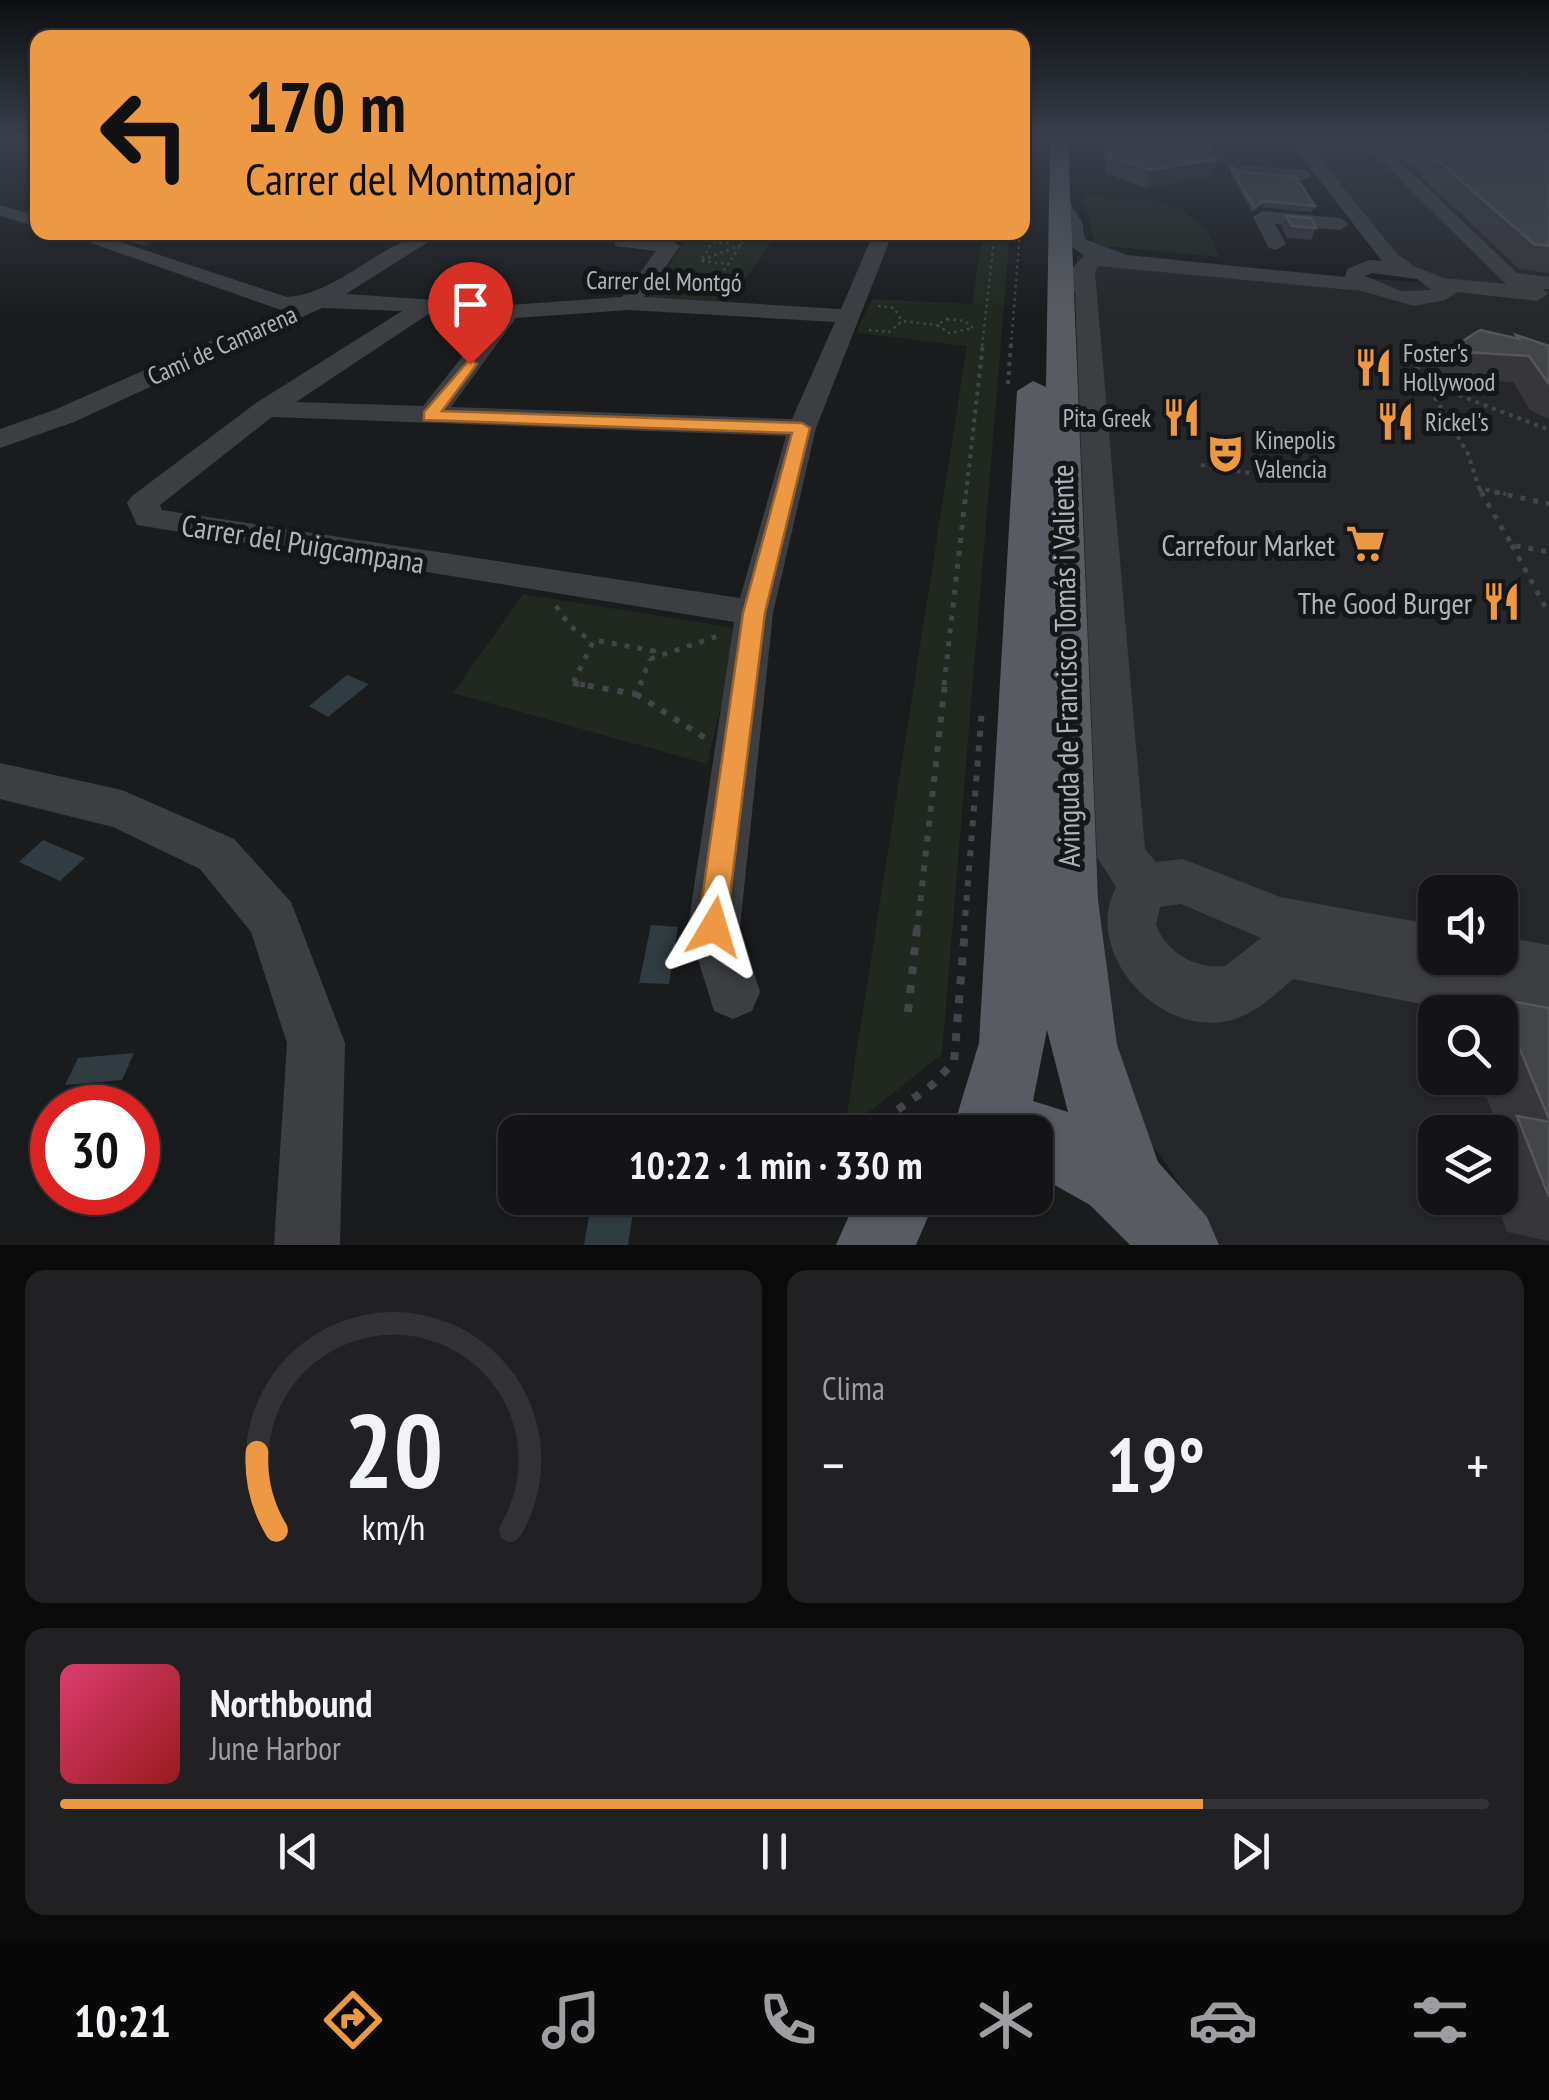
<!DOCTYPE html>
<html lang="es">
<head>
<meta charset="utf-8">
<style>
	:root { --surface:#141416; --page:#212123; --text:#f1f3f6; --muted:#9d9ea1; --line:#333335; --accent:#ed9842 }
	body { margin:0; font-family:"PT Sans Narrow",sans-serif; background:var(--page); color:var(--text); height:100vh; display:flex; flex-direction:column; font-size:38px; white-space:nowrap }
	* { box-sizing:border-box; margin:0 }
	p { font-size:32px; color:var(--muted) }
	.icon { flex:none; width:55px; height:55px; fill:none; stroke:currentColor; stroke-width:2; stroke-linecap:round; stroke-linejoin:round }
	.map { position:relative; height:1245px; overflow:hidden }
	.sheet { display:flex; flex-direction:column; gap:25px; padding:25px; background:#0b0b0c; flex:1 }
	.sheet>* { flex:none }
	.hud { position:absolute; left:30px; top:30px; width:1000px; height:210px; border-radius:20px; box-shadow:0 2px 8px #0004,0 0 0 2px var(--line); background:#ed9842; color:#111; overflow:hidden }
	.fabs { position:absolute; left:1418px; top:875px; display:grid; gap:20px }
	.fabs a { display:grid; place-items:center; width:100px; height:100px; border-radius:20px; background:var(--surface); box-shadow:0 2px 8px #0004,0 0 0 2px var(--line); font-size:50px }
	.speed { position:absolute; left:30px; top:1085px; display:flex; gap:20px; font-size:50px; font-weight:700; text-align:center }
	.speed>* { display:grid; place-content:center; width:130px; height:130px; border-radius:50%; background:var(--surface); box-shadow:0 2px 8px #0004,0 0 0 2px var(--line); line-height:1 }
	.speed .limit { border:15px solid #d22; background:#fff; color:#111 }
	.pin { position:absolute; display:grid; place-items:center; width:85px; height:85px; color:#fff; margin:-102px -42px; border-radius:50% 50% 50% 0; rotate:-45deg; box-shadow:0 0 10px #0007 }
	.pin .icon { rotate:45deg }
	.me { position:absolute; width:110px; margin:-55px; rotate:7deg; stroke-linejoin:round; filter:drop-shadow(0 0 8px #0008) }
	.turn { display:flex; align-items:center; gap:35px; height:210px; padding:0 50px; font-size:45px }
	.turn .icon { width:130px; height:130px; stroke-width:2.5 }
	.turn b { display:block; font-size:70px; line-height:85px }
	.big { font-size:75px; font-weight:700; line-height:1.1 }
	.sheet .card { flex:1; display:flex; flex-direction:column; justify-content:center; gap:15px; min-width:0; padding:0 35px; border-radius:20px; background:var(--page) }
	.sheet .dial { align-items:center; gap:0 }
	.dial svg { height:260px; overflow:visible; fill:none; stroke:var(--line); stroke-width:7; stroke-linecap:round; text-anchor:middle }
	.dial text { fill:var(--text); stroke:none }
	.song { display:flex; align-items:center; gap:30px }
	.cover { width:120px; height:120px; border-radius:15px; background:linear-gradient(135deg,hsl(340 70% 55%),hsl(0 70% 35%)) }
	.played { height:10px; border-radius:5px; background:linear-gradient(90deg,var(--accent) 80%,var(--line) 80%) }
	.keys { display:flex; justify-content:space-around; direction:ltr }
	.heat { display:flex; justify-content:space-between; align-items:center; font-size:55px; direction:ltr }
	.sheet .tiles { flex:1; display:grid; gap:25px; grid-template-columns:1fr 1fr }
	.card:last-child { grid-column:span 2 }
	.trip { position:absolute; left:498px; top:1115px; width:555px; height:100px; border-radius:20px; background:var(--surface); box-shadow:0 2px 8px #0004,0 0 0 2px var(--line); font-weight:700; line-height:100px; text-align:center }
	.tabs { display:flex; height:160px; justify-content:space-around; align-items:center; background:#080809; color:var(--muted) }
	.tabs .icon { width:70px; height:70px }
	.tabs .active { color:var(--accent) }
	.tabs b { font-size:45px; color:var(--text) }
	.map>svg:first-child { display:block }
	.built { fill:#26272a; fill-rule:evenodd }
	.green { fill:#202820 }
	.water { fill:#303c41 }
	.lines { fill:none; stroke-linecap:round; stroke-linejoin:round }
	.path-far4 { stroke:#424549; stroke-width:2.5; stroke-dasharray:2.5 4; stroke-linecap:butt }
	.path-far3 { stroke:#424549; stroke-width:4; stroke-dasharray:4 5; stroke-linecap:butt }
	.path-far2 { stroke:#424549; stroke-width:5; stroke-dasharray:5 8; stroke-linecap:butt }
	.path-far1 { stroke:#424549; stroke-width:6; stroke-dasharray:6 9; stroke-linecap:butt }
	.path { stroke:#424549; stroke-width:8; stroke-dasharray:8 11; stroke-linecap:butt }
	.minor { fill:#3c3e42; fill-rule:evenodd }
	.major { fill:#585b61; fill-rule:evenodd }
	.wall { fill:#37373b }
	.shaded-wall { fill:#262629 }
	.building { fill:#444549; stroke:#54565b; stroke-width:2.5 }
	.route { fill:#ed9842; stroke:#9a632b; stroke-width:2.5 }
	.labels { text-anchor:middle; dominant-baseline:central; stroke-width:10; stroke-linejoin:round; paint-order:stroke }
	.far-street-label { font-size:25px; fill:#adb4bc; stroke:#151618 }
	.far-poi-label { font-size:25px; fill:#adb4bc; stroke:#151618; text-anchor:start }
	.street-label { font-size:30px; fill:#adb4bc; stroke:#151618 }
	.poi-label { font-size:30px; fill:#adb4bc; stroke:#151618; text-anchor:end }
</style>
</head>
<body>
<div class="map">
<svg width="1549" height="1245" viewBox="0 0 1549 1245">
	<rect width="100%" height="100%" fill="#1a1b1d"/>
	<path class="built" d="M 1310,151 L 1549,157 L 1549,1245 L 1215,1245 L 1212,1232 L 1160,1155 L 1070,1065 L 1077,255 L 1464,286 L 1396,259 ZM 1435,892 L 1500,892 L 1500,958 L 1435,958 ZM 1435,1012 L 1500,1012 L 1500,1078 L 1435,1078 ZM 1435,1132 L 1500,1132 L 1500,1198 L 1435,1198 Z"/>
	<g class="green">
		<path d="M 1083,196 C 1139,201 1201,193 1219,257 L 1095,245 Z"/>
		<path d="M 691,233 L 778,233 L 728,304 L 647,298 Z"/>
		<path d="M 983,233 L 1010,233 L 942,1054 L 844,1132 L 967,346 L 856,333 L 872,299 L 972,304 Z"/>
		<path d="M 523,594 L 740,629 L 707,764 L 453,693 Z"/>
	</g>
	<g class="water">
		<path d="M 347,675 L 369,684 L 328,717 L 309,706 Z"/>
		<path d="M 43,840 L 85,858 L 60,881 L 19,862 Z"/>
		<path d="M 651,925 L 678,927 L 669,984 L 639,983 Z"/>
		<path d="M 134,1053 L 122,1080 L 65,1085 L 78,1058 Z"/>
		<path d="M 592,1198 L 635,1198 L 628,1245 L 584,1245 Z"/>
	</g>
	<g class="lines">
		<g class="path-far4">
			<path d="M 1022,198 L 1027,139"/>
			<path d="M 702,258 L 713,242 L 733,244"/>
			<path d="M 730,264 L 700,261 L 741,245"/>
			<path d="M 713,287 L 749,232"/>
			<path d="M 878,306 L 894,308 L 902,321"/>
			<path d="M 947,319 L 965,321 L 973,328 L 949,333 L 937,325 Z"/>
			<path d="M 869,330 L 889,332 L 902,321 L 937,325"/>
			<path d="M 1402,341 L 1405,346"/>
			<path d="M 982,346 L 995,232"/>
			<path d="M 1011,346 L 1020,232"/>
		</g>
		<g class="path-far3">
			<path d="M 1403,343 L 1468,454 L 1479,488 L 1506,494"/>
			<path d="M 1425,382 L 1549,430"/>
			<path d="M 1008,384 L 1011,343"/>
			<path d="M 1201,465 L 1268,476"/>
			<path d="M 1479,488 L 1483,494"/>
			<path d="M 966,494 L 983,343"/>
		</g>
		<g class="path-far2">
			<path d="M 1481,492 L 1512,545 L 1549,552"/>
			<path d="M 1495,492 L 1549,504"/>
			<path d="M 1512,545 L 1549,614"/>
			<path d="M 556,606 L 570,626 L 593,642"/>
			<path d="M 650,659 L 718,636"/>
			<path d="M 585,685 L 573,683 L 594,640 L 654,651 L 650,659"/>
			<path d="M 640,685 L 650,659"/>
			<path d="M 944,685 L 966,492"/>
		</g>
		<g class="path-far1">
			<path d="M 573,683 L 636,694 L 641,683"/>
			<path d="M 636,694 L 705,738"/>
			<path d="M 917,931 L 945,683"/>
			<path d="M 964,931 L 982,709"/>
		</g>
		<g class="path">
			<path d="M 908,1012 L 917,928"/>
			<path d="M 867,1132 L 932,1085 L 954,1062 L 965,928"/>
		</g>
		<g class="minor">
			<path d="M 1314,139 L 1327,139 L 1327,144 L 1549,156 L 1549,166 L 1393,155 L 1517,273 L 1549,277 L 1549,289 L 1543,289 L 1548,294 L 1537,301 L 1457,292 L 1445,300 L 1414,306 L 1362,291 L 1098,266 L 1095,272 L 1145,849 L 1156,862 L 1183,859 L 1280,897 L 1435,925 L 1435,958 L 1500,958 L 1500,936 L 1549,945 L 1549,1030 L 1500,1020 L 1500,1012 L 1462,1012 L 1293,979 C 1274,996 1254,1015 1228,1021 C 1157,1036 1082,952 1116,887 L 1097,857 L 1075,293 L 1065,287 L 1074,266 L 1084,256 L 1066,242 L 1064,222 L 1051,201 L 1066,197 L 1082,222 L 1085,239 L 1127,255 L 1345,277 L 1347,269 L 1369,260 L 1382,261 L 1297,151 L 1299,146 ZM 1340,152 L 1374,154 L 1506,284 L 1444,278 L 1414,266 L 1397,254 L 1316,154 ZM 1372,273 L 1417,279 L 1432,290 L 1401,291 L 1365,276 ZM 1181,904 L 1261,938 L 1225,966 C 1195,969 1167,953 1156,925 L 1160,907 Z"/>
			<path d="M 1245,166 L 1304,170 L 1312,175 L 1304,180 L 1239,174 L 1239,168 Z"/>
			<path d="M 0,205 L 38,216 L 38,227 L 0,216 Z"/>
			<path d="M 1262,211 L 1340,218 L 1349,224 L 1340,230 L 1275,224 L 1286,244 L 1276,250 L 1269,248 L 1253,217 Z"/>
			<path d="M 60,232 L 90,232 L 287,297 C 345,293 386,232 444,232 L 346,294 L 509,305 L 622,297 L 656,251 L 615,246 L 615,238 L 670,240 L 680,246 L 644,297 L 841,309 L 874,232 L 893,232 L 816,428 L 773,613 L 740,927 L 760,992 L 752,1011 L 733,1019 L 714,1011 L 688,927 L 734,622 L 137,525 L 127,503 L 132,496 L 256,403 L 402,311 L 322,308 L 74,422 L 0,448 L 0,429 L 54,410 L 281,310 ZM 629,310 L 835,322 L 792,419 L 451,407 L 516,318 ZM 430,313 L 493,318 L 423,406 L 296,402 ZM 272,417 L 786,436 L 740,598 L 162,510 L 160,505 Z"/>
			<path d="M 0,763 L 122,790 L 234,839 L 291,902 L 345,1043 L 340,1245 L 274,1245 L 287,1043 L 251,932 L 200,869 L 113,827 L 0,799 Z"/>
		</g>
		<g class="major">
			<path d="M 1050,139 L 1068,139 L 1098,900 L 1117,1045 L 1158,1162 L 1207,1217 L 1219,1245 L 1130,1245 L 1090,1205 L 1035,1174 L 1035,1132 L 952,1132 L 979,1043 L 1017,391 L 1033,381 L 1046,387 ZM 1047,1030 L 1068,1112 L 1033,1101 Z"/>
			<path d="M 1331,139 L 1549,145 L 1549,157 L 1340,144 Z"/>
			<path d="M 857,1198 L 936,1198 L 916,1245 L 836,1245 Z"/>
		</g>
	</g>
	<g class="wall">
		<path d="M 1104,139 L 1204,139 L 1216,159 L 1211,176 L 1145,188 L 1106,173 L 1103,144 Z"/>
		<path d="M 1412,139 L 1549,148 L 1549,273 L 1519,269 L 1403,159 Z"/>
		<path d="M 1231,167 L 1315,206 L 1312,212 L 1262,207 L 1252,213 L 1230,172 Z"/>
		<path d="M 1286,216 L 1316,228 L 1311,240 L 1287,238 L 1282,228 Z"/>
		<path d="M 94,232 L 185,232 L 146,246 Z"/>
		<path d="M 1516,335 L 1549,346 L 1549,419 L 1530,410 L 1513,382 L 1433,377 L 1447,351 L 1514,338 Z"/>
		<path d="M 1499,999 L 1549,1008 L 1549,1241 L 1507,1232 L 1494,1198 L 1500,1198 L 1500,1132 L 1488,1132 L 1498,1127 L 1479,1078 L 1500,1078 L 1500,1012 L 1481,1012 Z"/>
	</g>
	<g class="shaded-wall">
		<path d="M 1216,159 L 1211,176 L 1145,188 L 1150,170 Z"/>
		<path d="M 1264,201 L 1262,207 L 1252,213 L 1254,208 Z"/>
		<path d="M 139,232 L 185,232 L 146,246 Z"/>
	</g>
	<g class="building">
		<path d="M 1108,139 L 1204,139 L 1216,159 L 1150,170 L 1110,156 Z"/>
		<path d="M 1413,139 L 1549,148 L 1549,246 L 1534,244 Z"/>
		<path d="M 1231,167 L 1241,172 L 1296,177 L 1315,206 L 1264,201 L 1254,208 Z"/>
		<path d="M 1286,216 L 1311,218 L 1316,228 L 1292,226 Z"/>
		<path d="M 1480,330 L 1519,339 L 1516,335 L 1549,346 L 1549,384 L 1529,356 L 1447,351 Z"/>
		<path d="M 1499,999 L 1549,1008 L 1549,1119 Z"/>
		<path d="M 1517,1116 L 1549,1122 L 1549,1197 Z"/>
	</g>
	<linearGradient id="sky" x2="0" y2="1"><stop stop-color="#0e0f10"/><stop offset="0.44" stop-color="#383f4c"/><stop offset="1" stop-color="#383f4c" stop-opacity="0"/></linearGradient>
	<rect width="1549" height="314" fill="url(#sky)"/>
	<path class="route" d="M 470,359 L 477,364 L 442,411 L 802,423 L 810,428 L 765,613 L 725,937 L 714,942 L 703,937 L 698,927 L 743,613 L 792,433 L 424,420 L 424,412 Z"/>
	<defs>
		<symbol id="restaurant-bare" viewBox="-9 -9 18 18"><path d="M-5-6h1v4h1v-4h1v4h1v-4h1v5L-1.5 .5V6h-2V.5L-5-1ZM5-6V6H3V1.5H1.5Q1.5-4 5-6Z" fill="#ed9842" stroke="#151618" stroke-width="2.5" paint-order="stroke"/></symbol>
		<symbol id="theatre-bare" viewBox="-9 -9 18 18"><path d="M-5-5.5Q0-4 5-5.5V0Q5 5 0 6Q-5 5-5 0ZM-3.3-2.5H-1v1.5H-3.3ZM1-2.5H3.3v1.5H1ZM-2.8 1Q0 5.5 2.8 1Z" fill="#ed9842" stroke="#151618" stroke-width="2.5" paint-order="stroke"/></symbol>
		<symbol id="supermarket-bare" viewBox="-9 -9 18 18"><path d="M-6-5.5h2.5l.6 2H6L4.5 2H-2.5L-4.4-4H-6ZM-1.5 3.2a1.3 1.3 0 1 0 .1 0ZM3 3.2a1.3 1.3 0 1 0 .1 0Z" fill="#ed9842" stroke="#151618" stroke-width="2.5" paint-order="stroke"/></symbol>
	</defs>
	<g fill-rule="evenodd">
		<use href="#restaurant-bare" x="1346" y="340" width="55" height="55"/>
		<use href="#restaurant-bare" x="1154" y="390" width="55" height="55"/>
		<use href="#restaurant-bare" x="1368" y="394" width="55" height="55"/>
		<use href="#theatre-bare" x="1198" y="426" width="55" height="55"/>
		<use href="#supermarket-bare" x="1338" y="516" width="55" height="55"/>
		<use href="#restaurant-bare" x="1474" y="574" width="55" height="55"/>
	</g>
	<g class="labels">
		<g class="far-street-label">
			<text transform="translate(664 281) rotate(1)">Carrer del Montgó</text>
			<text transform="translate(222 345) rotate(-24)">Camí de Camarena</text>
		</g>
		<g class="far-poi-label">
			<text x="1403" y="353">Foster's<tspan x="1403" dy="29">Hollywood</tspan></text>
			<text x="1151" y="418" text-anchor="end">Pita Greek</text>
			<text x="1425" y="422">Rickel's</text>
			<text x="1255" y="440">Kinepolis<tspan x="1255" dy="29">Valencia</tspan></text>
		</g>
		<g class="street-label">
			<text transform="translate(303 543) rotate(9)">Carrer del Puigcampana</text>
			<text transform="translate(1065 666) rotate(-91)">Avinguda de Francisco Tomás i Valiente</text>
		</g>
		<g class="poi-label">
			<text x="1335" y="544">Carrefour Market</text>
			<text x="1472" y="602">The Good Burger</text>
		</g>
	</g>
</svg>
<div class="fabs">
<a><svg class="icon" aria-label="sound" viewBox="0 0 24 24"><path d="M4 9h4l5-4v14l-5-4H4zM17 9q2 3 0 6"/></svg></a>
<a><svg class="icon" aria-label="search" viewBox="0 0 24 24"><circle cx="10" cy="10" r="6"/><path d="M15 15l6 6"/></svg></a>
<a><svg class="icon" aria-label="layers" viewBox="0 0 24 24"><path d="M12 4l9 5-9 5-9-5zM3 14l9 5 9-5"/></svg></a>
</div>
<div class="speed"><div class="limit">30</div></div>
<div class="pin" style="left:470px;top:364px;background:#d93025"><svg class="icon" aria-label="arrive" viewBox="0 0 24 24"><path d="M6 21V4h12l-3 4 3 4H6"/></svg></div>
<svg class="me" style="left:714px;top:927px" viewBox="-20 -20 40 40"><path d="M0-17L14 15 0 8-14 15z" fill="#ed9842" stroke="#fff" stroke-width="4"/></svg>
<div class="trip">10:22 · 1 min · 330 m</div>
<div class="hud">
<div class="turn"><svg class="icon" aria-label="left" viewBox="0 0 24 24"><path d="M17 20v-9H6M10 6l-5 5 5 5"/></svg><div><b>170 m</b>Carrer del Montmajor</div></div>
</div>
</div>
<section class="sheet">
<div class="tiles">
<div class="card dial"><svg viewBox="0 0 100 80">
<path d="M14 69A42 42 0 1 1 86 69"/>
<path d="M14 69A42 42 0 0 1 8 45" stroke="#ed9842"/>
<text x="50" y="56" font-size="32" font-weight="700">20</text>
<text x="50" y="72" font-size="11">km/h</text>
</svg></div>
<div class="card"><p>Clima</p>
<div class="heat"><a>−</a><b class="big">19°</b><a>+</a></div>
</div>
<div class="card">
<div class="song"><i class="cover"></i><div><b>Northbound</b><p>June Harbor</p></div></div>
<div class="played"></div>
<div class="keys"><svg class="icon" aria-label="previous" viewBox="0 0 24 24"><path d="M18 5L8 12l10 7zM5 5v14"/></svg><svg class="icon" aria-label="pause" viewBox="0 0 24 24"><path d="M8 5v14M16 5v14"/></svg><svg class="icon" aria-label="next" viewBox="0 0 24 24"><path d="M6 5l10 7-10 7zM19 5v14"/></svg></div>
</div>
</div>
</section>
<nav class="tabs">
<b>10:21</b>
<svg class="icon active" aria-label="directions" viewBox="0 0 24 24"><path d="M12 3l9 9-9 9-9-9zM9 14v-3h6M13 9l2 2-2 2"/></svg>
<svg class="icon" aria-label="music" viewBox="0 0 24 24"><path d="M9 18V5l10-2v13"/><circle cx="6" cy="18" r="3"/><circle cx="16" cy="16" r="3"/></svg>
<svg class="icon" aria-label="phone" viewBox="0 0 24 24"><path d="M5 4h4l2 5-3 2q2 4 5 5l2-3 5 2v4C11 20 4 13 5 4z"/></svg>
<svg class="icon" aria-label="climate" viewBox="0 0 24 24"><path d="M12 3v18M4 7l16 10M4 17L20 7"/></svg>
<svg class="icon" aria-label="car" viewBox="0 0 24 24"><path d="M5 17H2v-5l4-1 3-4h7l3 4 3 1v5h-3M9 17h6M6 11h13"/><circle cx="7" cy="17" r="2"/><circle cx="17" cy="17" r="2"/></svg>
<svg class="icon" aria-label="filters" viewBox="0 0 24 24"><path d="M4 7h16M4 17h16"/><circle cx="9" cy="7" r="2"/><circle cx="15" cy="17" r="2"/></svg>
</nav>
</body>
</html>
